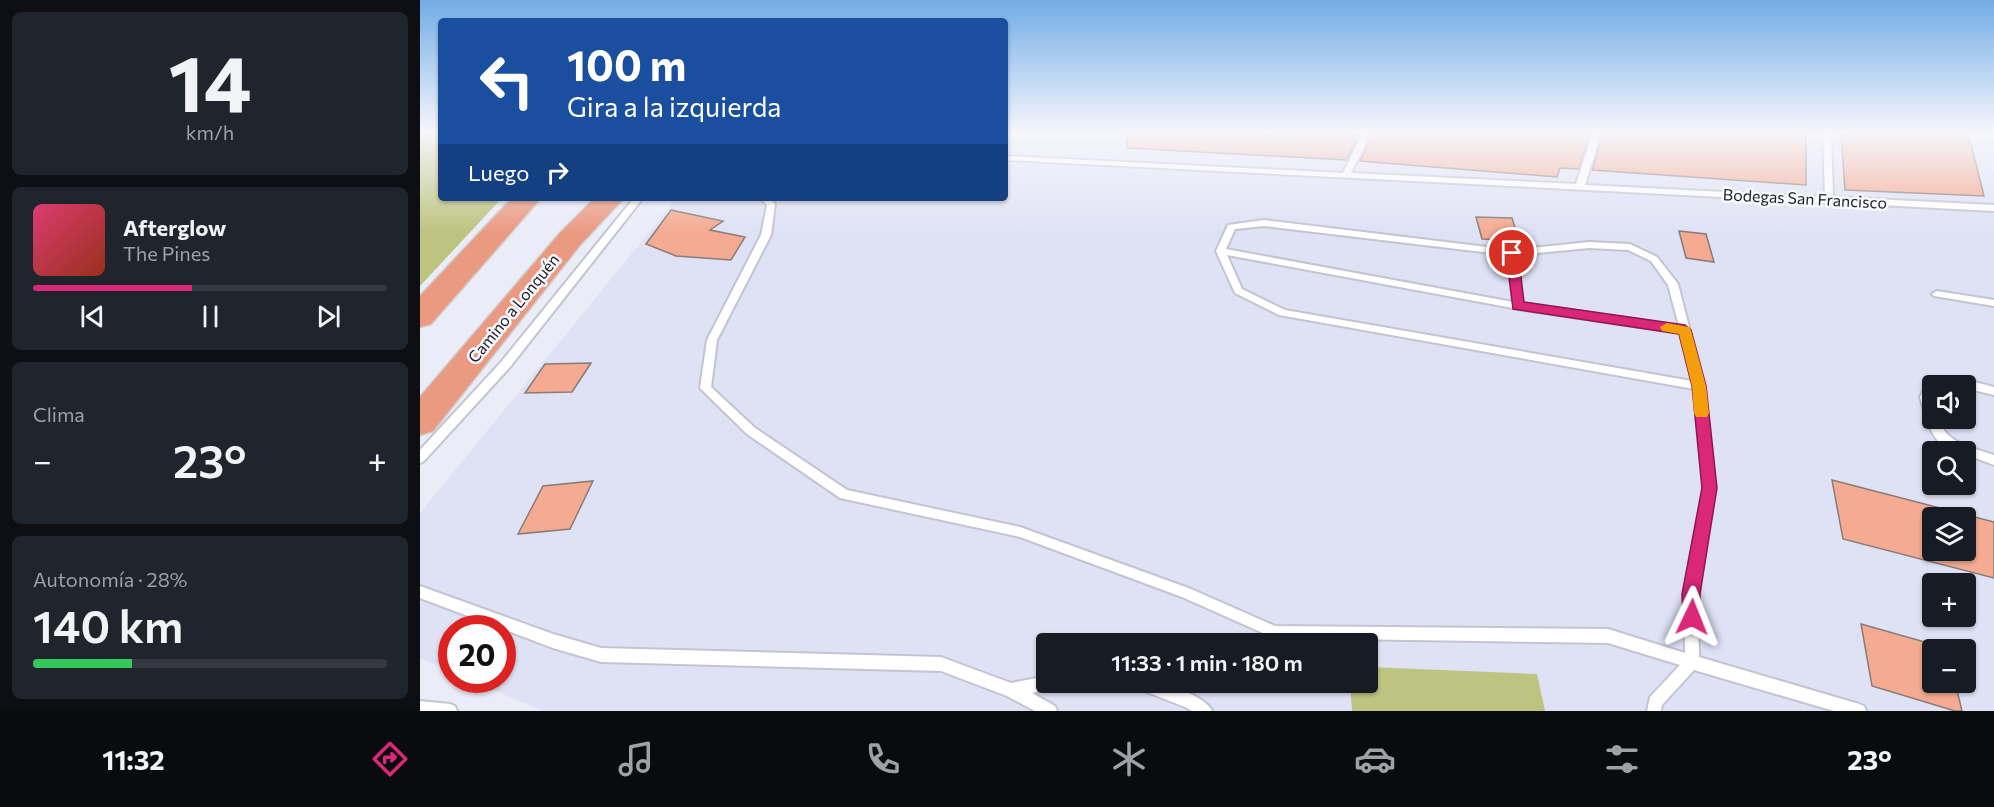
<!DOCTYPE html>
<html lang="es">
<head>
<meta charset="utf-8">
<style>
	:root { --surface:#171b24; --page:#20242c; --text:#f1f3f6; --muted:#9ea1a6; --line:#363941; --accent:#db2777 }
	body { margin:0; font-family:Commissioner,sans-serif; background:var(--page); color:var(--text); height:100vh; display:flex; flex-direction:column; font-size:22px; white-space:nowrap }
	* { box-sizing:border-box; margin:0 }
	p { font-size:20px; color:var(--muted) }
	.icon { flex:none; width:33px; height:33px; fill:none; stroke:currentColor; stroke-width:2; stroke-linecap:round; stroke-linejoin:round }
	.map { position:relative; flex:1; overflow:hidden }
	.side { display:flex; flex-direction:column; gap:12px; padding:12px; background:#0d0f14; width:420px }
	.side>* { flex:none }
	.hud { position:absolute; left:18px; top:18px; width:570px; height:183px; border-radius:6px; box-shadow:0 2px 4px #0004; background:#1a4fa0; color:#fff; overflow:hidden }
	.tools { position:absolute; left:1502px; top:375px; display:grid; gap:12px }
	.tools a { display:grid; place-items:center; width:54px; height:54px; border-radius:6px; background:var(--surface); box-shadow:0 2px 4px #0004; font-size:30px }
	.speed { position:absolute; left:18px; top:615px; display:flex; gap:12px; font-size:30px; font-weight:700; text-align:center }
	.speed>* { display:grid; place-content:center; width:78px; height:78px; border-radius:50%; background:var(--surface); box-shadow:0 2px 4px #0004; line-height:1 }
	.speed .limit { border:9px solid #d22; background:#fff; color:#111 }
	.pin { position:absolute; display:grid; place-items:center; width:51px; height:51px; color:#fff; margin:-26px; border:3px solid #fff; border-radius:50%; box-shadow:0 2px 6px #0007 }
	.me { position:absolute; width:66px; margin:-33px; rotate:2deg; stroke-linejoin:round; filter:drop-shadow(0 0 4px #0008) }
	.turn { display:flex; align-items:center; gap:21px; height:126px; padding:0 30px; font-size:27px }
	.turn .icon { width:78px; height:78px; stroke-width:2.5 }
	.turn b { display:block; font-size:42px; line-height:51px }
	.then { display:flex; align-items:center; height:57px; padding:0 30px; background:#0003; gap:12px; font-size:22px }
	.big { font-size:45px; font-weight:600; line-height:1.1 }
	.side .tile { flex:1; display:flex; flex-direction:column; justify-content:center; gap:9px; min-width:0; padding:0 21px; border-radius:9px; background:var(--page) }
	.side .dial { align-items:center; gap:0 }
	.dial b { font-size:78px; line-height:1 }
	.song { display:flex; align-items:center; gap:18px }
	.cover { width:72px; height:72px; border-radius:9px; background:linear-gradient(135deg,hsl(340 70% 55%),hsl(10 70% 35%)) }
	.played { height:6px; border-radius:3px; background:linear-gradient(90deg,var(--accent) 45%,var(--line) 45%) }
	.keys { display:flex; justify-content:space-around; direction:ltr }
	.heat { display:flex; justify-content:space-between; align-items:center; font-size:33px; direction:ltr }
	.charge { height:9px; border-radius:4px; background:linear-gradient(90deg,#34c759 28%,var(--line) 0) }
	.trip { position:absolute; left:616px; top:633px; width:342px; height:60px; border-radius:6px; background:var(--surface); box-shadow:0 2px 4px #0004; font-weight:600; line-height:60px; text-align:center }
	.dock { display:flex; height:96px; justify-content:space-around; align-items:center; background:#090b0e; color:var(--muted) }
	.dock .icon { width:42px; height:42px }
	.dock .selected { color:var(--accent) }
	.dock b { font-size:27px; color:var(--text) }
	main { display:flex; flex:1; min-height:0 }
	.map>svg:first-child { display:block }
	.built { fill:#dfe2f5; fill-rule:evenodd }
	.green { fill:#bdc47f }
	.building { fill:#f4ab91; stroke:#887c78; stroke-width:1.5; fill-rule:evenodd }
	.lines { fill:none; stroke-linecap:round; stroke-linejoin:round }
	.lane-casing { stroke:#c3c4d0; stroke-width:4 }
	.primary-casing { stroke:#cececf; stroke-width:3 }
	.lane { fill:#fff; fill-rule:evenodd }
	.primary { fill:#eb9a82; fill-rule:evenodd }
	.route { fill:#db2777; stroke:#8e194d; stroke-width:1.5 }
	.slow { fill:#f59e0b }
	.labels { text-anchor:middle; dominant-baseline:central; stroke-width:5; stroke-linejoin:round; paint-order:stroke }
	.street-label { font-size:16px; fill:#212226; stroke:#f9faff }
</style>
</head>
<body>
<main>
<section class="side">
<div class="tile dial"><b>14</b><p>km/h</p></div>
<div class="tile">
<div class="song"><i class="cover"></i><div><b>Afterglow</b><p>The Pines</p></div></div>
<div class="played"></div>
<div class="keys"><svg class="icon" aria-label="previous" viewBox="0 0 24 24"><path d="M18 5L8 12l10 7zM5 5v14"/></svg><svg class="icon" aria-label="pause" viewBox="0 0 24 24"><path d="M8 5v14M16 5v14"/></svg><svg class="icon" aria-label="next" viewBox="0 0 24 24"><path d="M6 5l10 7-10 7zM19 5v14"/></svg></div>
</div>
<div class="tile"><p>Clima</p>
<div class="heat"><a>−</a><b class="big">23°</b><a>+</a></div>
</div>
<div class="tile"><p>Autonomía · 28%</p><b class="big">140 km</b><div class="charge"></div></div>
</section>
<div class="map">
<svg width="1574" height="711" viewBox="0 0 1574 711">
	<rect width="100%" height="100%" fill="#eaecf8"/>
	<path class="built" d="M 585,133 L 1574,133 L 1574,711 L 123,711 L 50,680 L 82,680 L 82,628 L 32,628 L 31,672 L 0,658 L 0,513 L 257,198 L 585,198 ZM 1512,386 L 1545,386 L 1545,418 L 1512,418 ZM 1512,452 L 1545,452 L 1545,484 L 1512,484 ZM 1512,518 L 1545,518 L 1545,550 L 1512,550 ZM 1512,584 L 1545,584 L 1545,616 L 1512,616 ZM 627,644 L 948,644 L 948,682 L 627,682 ZM 1512,650 L 1545,650 L 1545,682 L 1512,682 Z"/>
	<g class="green">
		<path d="M 0,133 L 21,133 L 21,198 L 82,198 L 0,286 Z"/>
		<path d="M 948,667 L 1117,674 L 1125,711 L 932,711 L 930,683 L 948,682 Z"/>
	</g>
	<g class="building">
		<path d="M 707,133 L 940,133 L 927,160 L 707,148 Z"/>
		<path d="M 953,133 L 1171,133 L 1159,169 L 1140,168 L 1137,177 L 940,161 Z"/>
		<path d="M 1183,133 L 1386,133 L 1386,185 L 1172,170 Z"/>
		<path d="M 1421,133 L 1548,133 L 1564,196 L 1425,190 Z"/>
		<path d="M 251,210 L 303,221 L 290,230 L 325,237 L 311,260 L 256,256 L 226,244 Z"/>
		<path d="M 1056,217 L 1092,218 L 1099,240 L 1062,239 Z"/>
		<path d="M 1259,231 L 1286,234 L 1294,262 L 1266,258 Z"/>
		<path d="M 171,363 L 152,392 L 105,393 L 125,364 Z"/>
		<path d="M 1412,480 L 1574,522 L 1574,578 L 1423,539 ZM 1512,518 L 1545,518 L 1545,550 L 1512,550 Z"/>
		<path d="M 173,481 L 150,529 L 98,534 L 123,486 Z"/>
		<path d="M 1441,624 L 1526,648 L 1512,650 L 1512,682 L 1535,682 L 1542,711 L 1535,711 L 1452,686 Z"/>
	</g>
	<g class="lines">
		<defs>
			<g id="lane">
				<path d="M 943,133 L 951,133 L 931,173 L 1156,184 L 1173,133 L 1181,133 L 1165,185 L 1405,197 L 1403,133 L 1411,133 L 1413,197 L 1574,205 L 1574,211 L 585,160 L 585,156 L 923,173 Z"/>
				<path d="M 214,198 L 223,198 L 90,367 L 4,461 L 0,463 L 0,450 L 82,361 Z"/>
				<path d="M 340,198 L 349,198 L 355,204 L 351,235 L 297,340 L 291,387 L 335,428 L 427,490 L 600,527 L 771,589 L 855,626 L 1188,629 L 1265,653 L 1264,594 L 1283,488 L 1274,389 L 859,315 L 815,293 L 796,251 L 808,225 L 844,220 L 1092,250 L 1169,242 L 1210,244 L 1237,257 L 1258,284 L 1284,386 L 1295,488 L 1278,594 L 1279,657 L 1439,704 L 1444,706 L 1446,711 L 1414,711 L 1274,670 L 1242,705 L 1241,711 L 1227,711 L 1230,697 L 1260,665 L 1188,643 L 854,638 L 762,597 L 600,537 L 420,498 L 327,434 L 280,388 L 287,340 L 341,235 L 347,205 ZM 844,226 L 1088,255 L 1093,302 L 806,249 L 815,229 ZM 1169,248 L 1208,250 L 1231,261 L 1248,285 L 1259,326 L 1103,303 L 1097,255 ZM 807,255 L 1098,309 L 1260,333 L 1272,381 L 865,310 L 822,289 Z"/>
				<path d="M 1517,291 L 1574,300 L 1574,306 L 1514,296 L 1512,294 Z"/>
				<path d="M 1527,378 L 1543,379 L 1574,387 L 1574,395 L 1545,388 L 1545,386 L 1512,386 L 1511,397 L 1512,418 L 1518,418 C 1526,444 1551,447 1574,455 L 1574,465 L 1545,454 L 1545,452 C 1512,452 1508,422 1500,397 L 1508,383 Z"/>
				<path d="M 0,586 L 133,634 L 181,648 L 521,657 L 591,683 L 627,676 L 627,682 L 641,682 L 639,687 L 612,693 L 635,706 L 637,711 L 615,711 L 587,696 L 521,671 L 181,662 L 133,648 L 0,598 Z"/>
				<path d="M 712,682 C 720,682 729,682 737,682 C 751,684 787,698 792,711 L 772,711 L 765,707 L 714,687 Z"/>
				<path d="M 0,701 L 30,704 L 35,706 L 37,711 L 0,711 Z"/>
			</g>
			<g id="primary">
				<path d="M 92,198 L 121,198 L 11,324 L 0,327 L 0,296 Z"/>
				<path d="M 175,198 L 204,198 L 160,245 L 13,431 L 0,435 L 0,397 L 140,233 Z"/>
			</g>
		</defs>
		<use href="#lane" class="lane-casing"/>
		<use href="#primary" class="primary-casing"/>
		<use href="#lane" class="lane"/>
		<use href="#primary" class="primary"/>
	</g>
	<linearGradient id="sky" x2="0" y2="1"><stop stop-color="#71ace5"/><stop offset="0.57" stop-color="#f6f6fc"/><stop offset="1" stop-color="#f6f6fc" stop-opacity="0"/></linearGradient>
	<rect width="1574" height="232" fill="url(#sky)"/>
	<path class="route" d="M 1092,249 L 1098,253 L 1104,302 L 1265,325 L 1271,330 L 1286,386 L 1297,488 L 1280,594 L 1280,617 L 1278,623 L 1272,625 L 1265,623 L 1263,617 L 1262,594 L 1282,488 L 1272,386 L 1259,334 L 1093,309 L 1086,253 Z"/>
	<path class="slow" d="M 1247,323 L 1269,327 L 1271,330 L 1286,386 L 1289,413 L 1287,417 L 1276,417 L 1274,413 L 1272,386 L 1259,334 L 1242,331 L 1240,327 Z"/>
	<g class="labels">
		<g class="street-label">
			<text transform="translate(1385 198) rotate(3)">Bodegas San Francisco</text>
			<text transform="translate(93 308) rotate(-51)">Camino a Lonquén</text>
		</g>
	</g>
</svg>
<div class="tools">
<a><svg class="icon" aria-label="sound" viewBox="0 0 24 24"><path d="M4 9h4l5-4v14l-5-4H4zM17 9q2 3 0 6"/></svg></a>
<a><svg class="icon" aria-label="search" viewBox="0 0 24 24"><circle cx="10" cy="10" r="6"/><path d="M15 15l6 6"/></svg></a>
<a><svg class="icon" aria-label="layers" viewBox="0 0 24 24"><path d="M12 4l9 5-9 5-9-5zM3 14l9 5 9-5"/></svg></a>
<a>+</a>
<a>−</a>
</div>
<div class="speed"><div class="limit">20</div></div>
<div class="pin" style="left:1092px;top:253px;background:#d93025"><svg class="icon" aria-label="arrive" viewBox="0 0 24 24"><path d="M6 21V4h12l-3 4 3 4H6"/></svg></div>
<svg class="me" style="left:1272px;top:617px" viewBox="-20 -20 40 40"><path d="M0-17L14 15 0 8-14 15z" fill="#db2777" stroke="#fff" stroke-width="4"/></svg>
<div class="trip">11:33 · 1 min · 180 m</div>
<div class="hud">
<div class="turn"><svg class="icon" aria-label="left" viewBox="0 0 24 24"><path d="M17 20v-9H6M10 6l-5 5 5 5"/></svg><div><b>100 m</b>Gira a la izquierda</div></div>
<div class="then">Luego<svg class="icon" aria-label="right" viewBox="0 0 24 24"><path d="M7 20v-9h11M14 6l5 5-5 5"/></svg></div>
</div>
</div>
</main>
<nav class="dock">
<b>11:32</b>
<svg class="icon selected" aria-label="directions" viewBox="0 0 24 24"><path d="M12 3l9 9-9 9-9-9zM9 14v-3h6M13 9l2 2-2 2"/></svg>
<svg class="icon" aria-label="music" viewBox="0 0 24 24"><path d="M9 18V5l10-2v13"/><circle cx="6" cy="18" r="3"/><circle cx="16" cy="16" r="3"/></svg>
<svg class="icon" aria-label="phone" viewBox="0 0 24 24"><path d="M5 4h4l2 5-3 2q2 4 5 5l2-3 5 2v4C11 20 4 13 5 4z"/></svg>
<svg class="icon" aria-label="climate" viewBox="0 0 24 24"><path d="M12 3v18M4 7l16 10M4 17L20 7"/></svg>
<svg class="icon" aria-label="car" viewBox="0 0 24 24"><path d="M5 17H2v-5l4-1 3-4h7l3 4 3 1v5h-3M9 17h6M6 11h13"/><circle cx="7" cy="17" r="2"/><circle cx="17" cy="17" r="2"/></svg>
<svg class="icon" aria-label="filters" viewBox="0 0 24 24"><path d="M4 7h16M4 17h16"/><circle cx="9" cy="7" r="2"/><circle cx="15" cy="17" r="2"/></svg>
<b>23°</b>
</nav>
</body>
</html>
